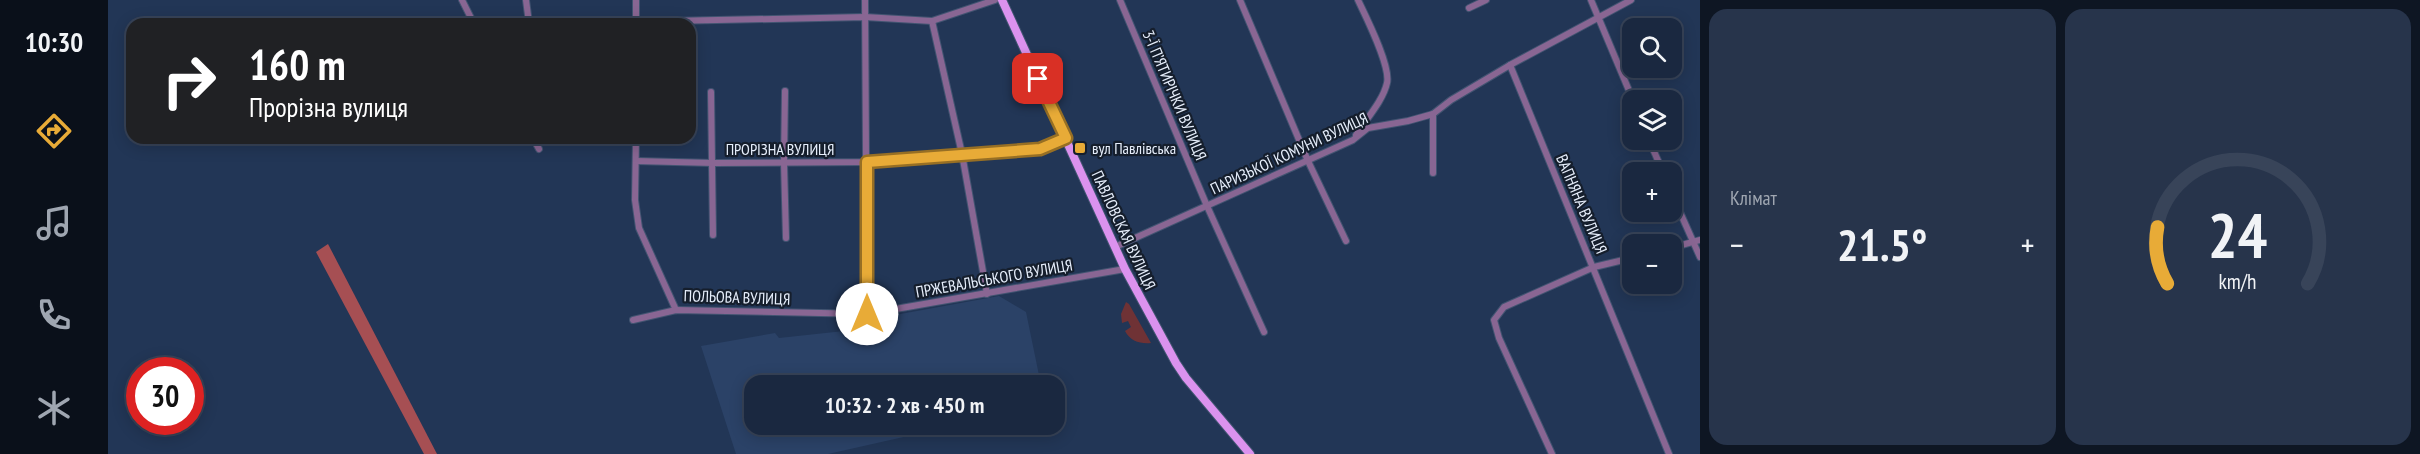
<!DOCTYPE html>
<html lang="uk">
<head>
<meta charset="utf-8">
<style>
	:root { --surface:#1a2840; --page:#27344b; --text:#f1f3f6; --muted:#9fa6b1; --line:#384459; --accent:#e8ab37 }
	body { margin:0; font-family:"PT Sans Narrow",sans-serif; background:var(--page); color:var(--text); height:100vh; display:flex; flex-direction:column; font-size:22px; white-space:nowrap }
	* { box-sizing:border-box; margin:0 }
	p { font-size:20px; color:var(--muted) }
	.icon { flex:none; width:33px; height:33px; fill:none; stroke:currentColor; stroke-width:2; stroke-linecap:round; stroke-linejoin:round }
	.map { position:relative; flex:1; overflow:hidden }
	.details { display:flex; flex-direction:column; gap:9px; padding:9px; background:#0e1623; width:720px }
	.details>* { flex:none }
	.guide { position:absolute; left:18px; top:18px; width:570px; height:126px; border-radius:18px; box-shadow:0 3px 15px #0003,0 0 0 2px var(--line); background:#202124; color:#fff; overflow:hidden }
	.controls { position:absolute; left:1514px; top:18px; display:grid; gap:12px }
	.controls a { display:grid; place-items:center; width:60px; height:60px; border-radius:12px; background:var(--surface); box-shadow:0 3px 15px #0003,0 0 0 2px var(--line); font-size:30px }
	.speed { position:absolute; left:18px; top:357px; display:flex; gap:12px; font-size:30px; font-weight:700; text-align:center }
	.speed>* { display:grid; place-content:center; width:78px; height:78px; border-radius:50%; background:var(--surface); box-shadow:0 3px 15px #0003,0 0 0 2px var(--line); line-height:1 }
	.speed .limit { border:9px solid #d22; background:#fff; color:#111 }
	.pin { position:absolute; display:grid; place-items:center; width:51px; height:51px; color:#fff; margin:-26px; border-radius:12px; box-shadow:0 3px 9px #0006 }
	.me { position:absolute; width:66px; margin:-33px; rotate:0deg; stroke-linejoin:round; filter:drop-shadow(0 0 4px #0008) }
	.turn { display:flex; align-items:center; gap:21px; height:126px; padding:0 24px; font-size:27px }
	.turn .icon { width:78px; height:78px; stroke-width:2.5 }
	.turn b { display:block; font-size:42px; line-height:51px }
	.big { font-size:45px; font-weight:800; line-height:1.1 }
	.details .widget { flex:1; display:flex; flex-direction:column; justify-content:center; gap:9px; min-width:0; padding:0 21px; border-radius:18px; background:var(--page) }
	.details .dial { align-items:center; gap:0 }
	.dial svg { height:156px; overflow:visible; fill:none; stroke:var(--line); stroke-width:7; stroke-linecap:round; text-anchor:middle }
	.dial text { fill:var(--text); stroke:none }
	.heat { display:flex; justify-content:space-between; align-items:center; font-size:33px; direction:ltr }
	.details .tiles { flex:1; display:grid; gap:9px; grid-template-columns:repeat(2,1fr) }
	.trip { position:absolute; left:636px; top:375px; width:321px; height:60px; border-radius:18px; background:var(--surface); box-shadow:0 3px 15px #0003,0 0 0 2px var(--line); font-weight:800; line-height:60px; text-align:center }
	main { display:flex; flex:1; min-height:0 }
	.menu { display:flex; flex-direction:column; width:108px; justify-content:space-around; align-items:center; background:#0a101a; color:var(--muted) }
	.menu .icon { width:42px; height:42px }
	.menu .on { color:var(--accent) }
	.menu b { font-size:27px; color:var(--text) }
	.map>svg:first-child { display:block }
	.built { fill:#2b4267 }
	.green { fill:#6f3235 }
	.forest { fill:#a64f53 }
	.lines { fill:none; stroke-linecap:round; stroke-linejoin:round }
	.minor-casing { stroke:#425471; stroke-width:8 }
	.major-casing { stroke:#425471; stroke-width:10 }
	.minor { stroke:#896693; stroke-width:6 }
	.major { stroke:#db92ee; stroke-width:8 }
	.route-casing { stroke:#976f24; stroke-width:15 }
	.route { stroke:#e8ab37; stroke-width:10 }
	.poi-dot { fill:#e8ab37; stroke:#151e2c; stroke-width:2 }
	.labels { text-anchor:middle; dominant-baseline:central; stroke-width:4.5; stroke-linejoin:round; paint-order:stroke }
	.street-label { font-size:16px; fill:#e7effc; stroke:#151e2c }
	.poi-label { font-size:16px; fill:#e7effc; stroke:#151e2c; text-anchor:start }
</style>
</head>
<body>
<main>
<nav class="menu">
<b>10:30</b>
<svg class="icon on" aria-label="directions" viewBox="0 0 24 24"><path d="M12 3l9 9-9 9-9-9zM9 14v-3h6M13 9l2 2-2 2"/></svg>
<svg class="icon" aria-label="music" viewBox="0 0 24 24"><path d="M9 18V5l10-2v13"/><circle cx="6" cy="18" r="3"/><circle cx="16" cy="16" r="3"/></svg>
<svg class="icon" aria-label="phone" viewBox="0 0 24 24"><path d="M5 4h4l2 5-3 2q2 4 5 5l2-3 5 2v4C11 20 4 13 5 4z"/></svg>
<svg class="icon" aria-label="climate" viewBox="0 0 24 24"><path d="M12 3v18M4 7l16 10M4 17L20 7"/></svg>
</nav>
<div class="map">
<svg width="1592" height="454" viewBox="0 0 1592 454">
	<rect width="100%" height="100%" fill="#223656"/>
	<path class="built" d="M 891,296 L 918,312 L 933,385 L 646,386 L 646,424 L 849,425 L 720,454 L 628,454 L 593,346 L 667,333 L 671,338 L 736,331 L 787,323 L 787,315 Z"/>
	<path class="green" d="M 1018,302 L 1021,304 L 1043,343 C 1032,344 1022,341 1017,331 L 1023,327 L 1020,321 L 1014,323 L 1013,314 Z"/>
	<path class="forest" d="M 220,244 L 329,454 L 316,454 L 208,252 Z"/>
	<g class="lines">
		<defs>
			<g id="minor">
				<path d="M 354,0 L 366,24"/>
				<path d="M 418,0 L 421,23"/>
				<path d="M 757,0 L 759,314"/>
				<path d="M 1012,0 L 1099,206 L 1156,332"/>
				<path d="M 1132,0 L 1200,161 L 1238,241"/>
				<path d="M 1483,0 L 1525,100"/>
				<path d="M 1361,8 L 1378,0"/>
				<path d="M 824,21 L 854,154 L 879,294"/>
				<path d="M 420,24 L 757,17 L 824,21 L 887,0"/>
				<path d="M 528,24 L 528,0"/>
				<path d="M 1402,65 L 1561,454"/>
				<path d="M 677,91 L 676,163 L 678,238"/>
				<path d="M 603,92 L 605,235"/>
				<path d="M 1248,135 C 1258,119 1275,101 1279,83 C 1283,66 1258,17 1250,0"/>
				<path d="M 425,138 L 431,149"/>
				<path d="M 528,138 L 527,200 L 531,228 L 568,310"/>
				<path d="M 1541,140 L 1555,172"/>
				<path d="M 528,161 L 606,163 L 759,162 L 932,149 L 958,138"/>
				<path d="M 1325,173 L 1325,114"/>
				<path d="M 1563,192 L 1592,257"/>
				<path d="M 1007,247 L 1245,140 L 1260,128 L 1300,121 L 1325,114 L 1343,100 L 1402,65 L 1523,0"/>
				<path d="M 1563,248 L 1592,240"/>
				<path d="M 525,320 L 568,310 L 759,314 L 1017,269"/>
				<path d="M 1444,454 L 1391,338 L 1386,320 L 1396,307 L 1486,267 L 1524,258"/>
			</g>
			<path id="major" d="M 894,0 L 1017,269 L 1068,363 L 1078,378 L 1142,454"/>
		</defs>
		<use href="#minor" class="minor-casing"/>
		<use href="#major" class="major-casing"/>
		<use href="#minor" class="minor"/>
		<use href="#major" class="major"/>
	</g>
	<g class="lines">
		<defs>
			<path id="route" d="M 759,314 L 759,162 L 932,149 L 958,138 L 930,79"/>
		</defs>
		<use href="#route" class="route-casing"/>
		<use href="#route" class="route"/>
	</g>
	<rect class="poi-dot" x="966" y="142" width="12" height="12" rx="3"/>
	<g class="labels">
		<g class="street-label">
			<text transform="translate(1067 95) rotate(67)">3-Ї П’ЯТИРІЧКИ ВУЛИЦЯ</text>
			<text x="672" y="149">ПРОРІЗНА ВУЛИЦЯ</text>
			<text transform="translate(1181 153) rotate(-25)">ПАРИЗЬКОЇ КОМУНИ ВУЛИЦЯ</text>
			<text transform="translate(1474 204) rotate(67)">ВАПНЯНА ВУЛИЦЯ</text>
			<text transform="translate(1016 230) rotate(65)">ПАВЛОВСКАЯ ВУЛИЦЯ</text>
			<text transform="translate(886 278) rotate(-10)">ПРЖЕВАЛЬСЬКОГО ВУЛИЦЯ</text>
			<text transform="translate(629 297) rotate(2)">ПОЛЬОВА ВУЛИЦЯ</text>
		</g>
		<g class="poi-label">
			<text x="984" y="148">вул Павлівська</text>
		</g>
	</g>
</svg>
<div class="controls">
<a><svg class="icon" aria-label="search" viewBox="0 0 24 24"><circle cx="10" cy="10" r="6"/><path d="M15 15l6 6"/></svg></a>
<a><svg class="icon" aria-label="layers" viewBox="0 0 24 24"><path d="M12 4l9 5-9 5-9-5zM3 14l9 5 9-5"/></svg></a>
<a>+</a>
<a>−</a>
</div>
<div class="speed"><div class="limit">30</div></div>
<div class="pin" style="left:930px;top:79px;background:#d93025"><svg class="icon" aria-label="arrive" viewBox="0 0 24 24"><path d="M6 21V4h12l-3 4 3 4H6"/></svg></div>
<svg class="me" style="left:759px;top:314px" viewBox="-20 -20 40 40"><circle r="19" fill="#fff"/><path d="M0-13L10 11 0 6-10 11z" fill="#e8ab37"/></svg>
<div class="trip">10:32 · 2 хв · 450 m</div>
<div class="guide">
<div class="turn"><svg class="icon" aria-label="right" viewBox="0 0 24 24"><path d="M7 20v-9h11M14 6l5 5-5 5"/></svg><div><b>160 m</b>Прорізна вулиця</div></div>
</div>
</div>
<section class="details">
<div class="tiles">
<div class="widget"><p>Клімат</p>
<div class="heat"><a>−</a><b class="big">21.5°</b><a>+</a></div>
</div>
<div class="widget dial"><svg viewBox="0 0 100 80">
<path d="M14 69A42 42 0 1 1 86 69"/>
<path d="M14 69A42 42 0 0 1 9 40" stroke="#e8ab37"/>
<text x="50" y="56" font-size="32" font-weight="700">24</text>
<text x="50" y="72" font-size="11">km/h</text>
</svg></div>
</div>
</section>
</main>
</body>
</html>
